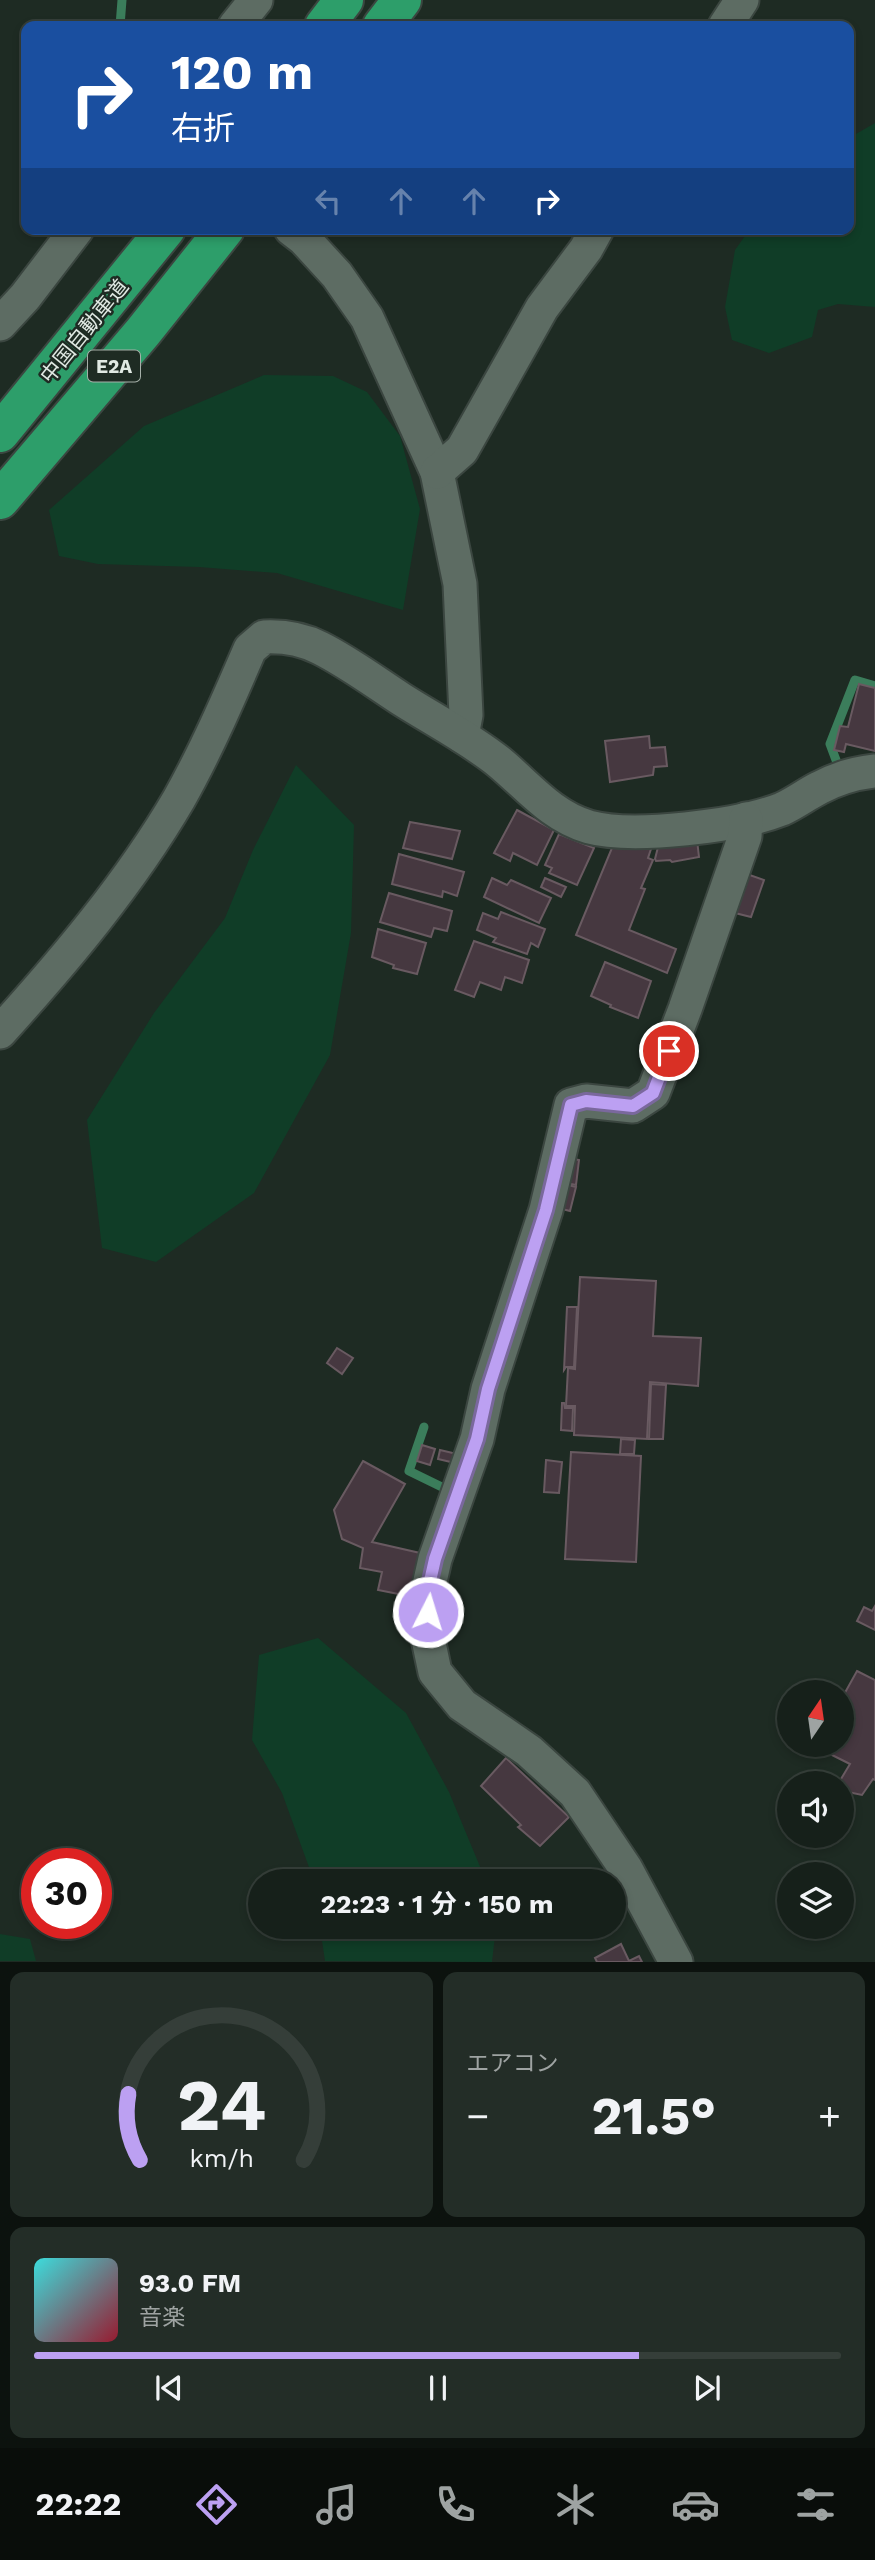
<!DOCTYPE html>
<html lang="ja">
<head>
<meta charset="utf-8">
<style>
	:root { --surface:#16201a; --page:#232d27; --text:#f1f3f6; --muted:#9ea3a2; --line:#353e39; --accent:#bca0f2 }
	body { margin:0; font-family:"Work Sans","Noto Sans JP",sans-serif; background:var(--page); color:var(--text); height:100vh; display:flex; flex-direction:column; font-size:26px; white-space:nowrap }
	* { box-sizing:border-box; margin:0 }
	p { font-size:23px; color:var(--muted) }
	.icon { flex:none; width:38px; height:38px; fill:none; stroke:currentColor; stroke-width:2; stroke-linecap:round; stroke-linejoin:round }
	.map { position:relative; height:1962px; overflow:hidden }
	.drawer { display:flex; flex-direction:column; gap:10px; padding:10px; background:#0c120e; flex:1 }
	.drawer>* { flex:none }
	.banner { position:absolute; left:21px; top:21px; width:833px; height:214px; border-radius:14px; box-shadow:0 4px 10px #0003,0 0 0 2px var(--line); background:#1a4fa0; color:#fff; overflow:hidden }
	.needle { width:46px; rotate:13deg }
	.buttons { position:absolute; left:777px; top:1680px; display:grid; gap:14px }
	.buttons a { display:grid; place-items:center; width:77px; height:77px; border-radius:50%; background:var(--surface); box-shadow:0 4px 10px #0003,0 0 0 2px var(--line); font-size:35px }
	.speed { position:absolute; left:21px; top:1848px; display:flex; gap:14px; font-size:35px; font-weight:700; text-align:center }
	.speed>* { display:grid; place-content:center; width:91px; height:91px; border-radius:50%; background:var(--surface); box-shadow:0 4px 10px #0003,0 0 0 2px var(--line); line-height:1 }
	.speed .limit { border:10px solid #d22; background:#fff; color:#111 }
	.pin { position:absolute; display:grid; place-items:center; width:60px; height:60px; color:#fff; margin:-30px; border:4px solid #fff; border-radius:50%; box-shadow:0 2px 7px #0007 }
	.me { position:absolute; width:77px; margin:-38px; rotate:5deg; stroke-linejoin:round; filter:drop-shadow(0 0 5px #0008) }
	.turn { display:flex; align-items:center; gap:24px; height:147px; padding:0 35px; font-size:32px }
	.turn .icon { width:91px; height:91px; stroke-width:2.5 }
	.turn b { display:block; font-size:49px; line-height:60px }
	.lanes { display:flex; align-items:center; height:66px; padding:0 35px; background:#0003; justify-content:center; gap:35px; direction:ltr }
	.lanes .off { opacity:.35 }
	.big { font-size:52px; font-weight:700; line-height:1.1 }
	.drawer .card { flex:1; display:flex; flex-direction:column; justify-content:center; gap:10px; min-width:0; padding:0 24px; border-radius:14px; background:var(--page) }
	.drawer .dial { align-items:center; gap:0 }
	.dial svg { height:182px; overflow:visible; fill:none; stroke:var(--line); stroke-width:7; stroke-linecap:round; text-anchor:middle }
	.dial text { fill:var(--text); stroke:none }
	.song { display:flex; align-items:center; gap:21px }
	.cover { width:84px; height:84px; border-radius:10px; background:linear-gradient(135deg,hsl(180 70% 55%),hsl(350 70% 35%)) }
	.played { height:7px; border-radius:4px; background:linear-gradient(90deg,var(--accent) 75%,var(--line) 75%) }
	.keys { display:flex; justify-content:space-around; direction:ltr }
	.heat { display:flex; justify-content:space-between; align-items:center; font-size:38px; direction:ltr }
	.drawer .tiles { flex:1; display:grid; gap:10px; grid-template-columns:1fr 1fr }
	.card:last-child { grid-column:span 2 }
	.trip { position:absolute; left:248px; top:1869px; width:378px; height:70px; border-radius:35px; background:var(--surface); box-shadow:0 4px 10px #0003,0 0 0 2px var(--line); font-weight:700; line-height:70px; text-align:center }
	.dock { display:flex; height:112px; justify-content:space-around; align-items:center; background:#090d0a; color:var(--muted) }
	.dock .icon { width:49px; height:49px }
	.dock .current { color:var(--accent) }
	.dock b { font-size:32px; color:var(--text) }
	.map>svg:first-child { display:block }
	.green { fill:#103d27 }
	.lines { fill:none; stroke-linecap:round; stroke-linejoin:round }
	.stream { stroke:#3b7d5b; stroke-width:9 }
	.building { fill:#463840; stroke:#695a61; stroke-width:2 }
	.minor-casing { stroke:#3b4640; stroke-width:37 }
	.motorway-casing { stroke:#3b4640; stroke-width:42 }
	.minor { stroke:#5d6c63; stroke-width:33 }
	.motorway { stroke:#2d9e6a; stroke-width:38 }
	.route-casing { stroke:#7a689d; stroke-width:18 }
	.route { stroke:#bca0f2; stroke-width:12 }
	.labels { text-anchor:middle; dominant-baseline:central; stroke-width:5; stroke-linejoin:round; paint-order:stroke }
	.shield { fill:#1e2b23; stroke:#a6b0a9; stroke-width:2 }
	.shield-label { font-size:19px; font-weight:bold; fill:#e0e9e3 }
	.street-label { font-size:21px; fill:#e0e9e3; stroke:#1e2b23 }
</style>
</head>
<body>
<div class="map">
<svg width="875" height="1962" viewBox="0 0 875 1962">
	<rect width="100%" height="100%" fill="#1e2b23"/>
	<g class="green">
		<path d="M 875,123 L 875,307 L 838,304 L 818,310 L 812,337 L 769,353 L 732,340 L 725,307 L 735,250 L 750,229 L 849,229 L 849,138 Z"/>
		<path d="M 264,375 L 333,376 L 367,392 L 400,436 L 420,509 L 403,610 L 277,573 L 199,567 L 98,564 L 59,556 L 49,510 L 144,426 Z"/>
		<path d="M 296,765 L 354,825 L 351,933 L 330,1055 L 254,1193 L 156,1262 L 102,1248 L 87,1120 L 154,1013 L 225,918 L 253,850 Z"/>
		<path d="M 318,1638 L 406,1713 L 449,1792 L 486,1881 L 314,1881 L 282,1793 L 252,1740 L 259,1655 Z"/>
		<path d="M 320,1927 L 496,1927 L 492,1962 L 325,1961 Z"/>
		<path d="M 0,1934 L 30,1939 L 36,1961 L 0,1961 Z"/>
	</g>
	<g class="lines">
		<g class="stream">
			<path d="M 120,26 L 122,0"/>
			<path d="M 839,768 L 830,744 L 855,680 L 875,686"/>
			<path d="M 424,1427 L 409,1471 L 448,1490"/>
		</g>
	</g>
	<g class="building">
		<path d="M 859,684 L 875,688 L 875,751 L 846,744 L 844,752 L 834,750 L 840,726 L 848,727 Z"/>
		<path d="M 649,736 L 650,748 L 665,747 L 667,766 L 654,767 L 653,775 L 610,782 L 605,741 Z"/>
		<path d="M 517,810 L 554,830 L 537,865 L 513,853 L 510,861 L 494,853 Z"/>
		<path d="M 410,822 L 460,831 L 452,859 L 403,848 Z"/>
		<path d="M 559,834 L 594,848 L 577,885 L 549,873 L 552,868 L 545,865 Z"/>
		<path d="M 697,840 L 699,857 L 672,862 L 670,860 L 656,861 L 655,859 L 658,847 Z"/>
		<path d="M 614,843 L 653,843 L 648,858 L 653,860 L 641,888 L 645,889 L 629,930 L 676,949 L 667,973 L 576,935 Z"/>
		<path d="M 399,854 L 464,872 L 457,896 L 443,891 L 442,897 L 392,884 Z"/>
		<path d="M 744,873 L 764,880 L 751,917 L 731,912 Z"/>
		<path d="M 492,878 L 507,885 L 511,880 L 551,898 L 539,923 L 484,897 Z"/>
		<path d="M 545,878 L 566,887 L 561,897 L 541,887 Z"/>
		<path d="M 389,893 L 452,911 L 447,931 L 434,928 L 431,937 L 380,922 Z"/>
		<path d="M 501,912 L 545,929 L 538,947 L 531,943 L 527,954 L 493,942 L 496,938 L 477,930 L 483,913 L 498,919 Z"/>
		<path d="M 378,929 L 426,943 L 417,974 L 393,968 L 394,965 L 372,957 Z"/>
		<path d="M 474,941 L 529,960 L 522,983 L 505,977 L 501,990 L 480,982 L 474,997 L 455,990 Z"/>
		<path d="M 605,962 L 651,981 L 638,1018 L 610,1007 L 611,1005 L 591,996 Z"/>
		<path d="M 565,1157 L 579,1160 L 576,1185 L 561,1182 Z"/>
		<path d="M 560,1183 L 576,1187 L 570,1211 L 554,1207 Z"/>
		<path d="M 580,1277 L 656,1281 L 653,1336 L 701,1338 L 698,1386 L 650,1382 L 647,1439 L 574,1435 L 575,1406 L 566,1406 L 568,1368 L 575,1369 Z"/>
		<path d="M 567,1307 L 577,1307 L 574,1367 L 566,1367 L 564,1370 Z"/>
		<path d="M 337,1348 L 353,1358 L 342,1374 L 327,1363 Z"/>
		<path d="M 651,1384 L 666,1385 L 663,1439 L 649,1439 Z"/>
		<path d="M 562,1403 L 564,1403 L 565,1408 L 573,1408 L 572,1431 L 561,1430 Z"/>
		<path d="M 621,1439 L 635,1440 L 634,1454 L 620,1454 Z"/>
		<path d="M 422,1445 L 435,1449 L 430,1465 L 417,1461 Z"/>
		<path d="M 440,1450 L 457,1454 L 455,1463 L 438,1459 Z"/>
		<path d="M 571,1452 L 641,1456 L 636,1562 L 565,1559 Z"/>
		<path d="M 546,1460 L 562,1462 L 559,1493 L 544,1492 Z"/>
		<path d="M 363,1461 L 405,1484 L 372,1542 L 429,1555 L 414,1597 L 378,1590 L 382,1572 L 360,1568 L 363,1548 L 342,1539 L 334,1510 Z"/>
		<path d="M 875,1606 L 875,1630 L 857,1621 L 864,1607 L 872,1611 Z"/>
		<path d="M 857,1671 L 875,1680 L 875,1780 L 873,1779 L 862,1795 L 848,1792 L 842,1785 L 841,1779 L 850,1764 L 814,1746 L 842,1745 L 842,1698 Z"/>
		<path d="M 506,1758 L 569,1817 L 540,1846 L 518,1827 L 521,1825 L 481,1786 Z"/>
		<path d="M 621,1944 L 629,1961 L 639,1956 L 642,1962 L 597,1962 L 595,1958 Z"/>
	</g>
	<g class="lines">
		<defs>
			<g id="minor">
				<path d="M 235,26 L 256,0"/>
				<path d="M 725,26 L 742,0"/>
				<path d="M 291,229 L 304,239 L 337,275 L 367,318 L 437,472 L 460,584 L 466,715 L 462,736"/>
				<path d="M 0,324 L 25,297 L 77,229"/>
				<path d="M 437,472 L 462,450 L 542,308 L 586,249 L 597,229"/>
				<path d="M 0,1032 C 65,960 130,883 179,799 C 206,751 228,700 250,649 L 264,637 C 284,636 302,639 320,648 C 348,662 375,682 401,699 C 434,720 469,738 499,762 C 528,786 551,816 589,827 C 633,839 739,826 782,809 C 795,803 807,794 819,788 C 836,779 856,773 875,771"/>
				<path d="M 676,1962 L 626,1869 L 575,1793 L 529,1751 L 462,1705 L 435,1672 L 427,1634 L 428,1590 L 435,1559 L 477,1439 L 488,1389 L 546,1210 L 571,1105 L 586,1101 L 633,1106 L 653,1093 L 685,1009 L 745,836 L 746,819"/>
			</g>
			<g id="motorway">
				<path d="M 324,26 L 344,0"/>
				<path d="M 382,26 L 402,0"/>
				<path d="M 0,433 L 166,229"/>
				<path d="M 0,500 L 143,332 L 225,229"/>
			</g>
		</defs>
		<use href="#minor" class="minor-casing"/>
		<use href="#motorway" class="motorway-casing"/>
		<use href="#minor" class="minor"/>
		<use href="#motorway" class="motorway"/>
	</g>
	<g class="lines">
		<defs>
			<path id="route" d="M 428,1612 L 428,1590 L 435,1559 L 477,1439 L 488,1389 L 546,1210 L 571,1105 L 586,1101 L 633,1106 L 653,1093 L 669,1051"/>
		</defs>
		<use href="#route" class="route-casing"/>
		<use href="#route" class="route"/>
	</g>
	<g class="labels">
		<rect class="shield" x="88" y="350.5" width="52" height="31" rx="5"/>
		<g class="shield-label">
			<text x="114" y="366">E2A</text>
		</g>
		<g class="street-label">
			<text transform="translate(84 331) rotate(-51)">中国自動車道</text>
		</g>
	</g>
</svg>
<div class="buttons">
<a><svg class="needle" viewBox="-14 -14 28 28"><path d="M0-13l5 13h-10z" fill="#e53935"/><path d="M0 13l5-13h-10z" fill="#9ea3a2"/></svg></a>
<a><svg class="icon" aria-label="sound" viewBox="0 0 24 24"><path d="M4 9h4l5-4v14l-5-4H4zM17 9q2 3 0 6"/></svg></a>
<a><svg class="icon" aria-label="layers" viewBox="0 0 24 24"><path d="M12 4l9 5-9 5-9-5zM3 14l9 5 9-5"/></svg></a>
</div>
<div class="speed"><div class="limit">30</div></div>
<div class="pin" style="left:669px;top:1051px;background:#d93025"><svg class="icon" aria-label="arrive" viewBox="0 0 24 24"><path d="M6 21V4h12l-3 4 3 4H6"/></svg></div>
<svg class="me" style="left:428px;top:1612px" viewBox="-20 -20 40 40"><circle r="17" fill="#bca0f2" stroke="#fff" stroke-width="3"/><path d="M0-11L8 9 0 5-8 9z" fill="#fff"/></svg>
<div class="trip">22:23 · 1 分 · 150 m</div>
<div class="banner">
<div class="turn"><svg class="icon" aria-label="right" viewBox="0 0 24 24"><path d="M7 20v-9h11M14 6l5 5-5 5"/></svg><div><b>120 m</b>右折</div></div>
<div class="lanes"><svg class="icon off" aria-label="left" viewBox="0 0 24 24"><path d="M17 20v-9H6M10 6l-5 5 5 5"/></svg><svg class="icon off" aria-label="ahead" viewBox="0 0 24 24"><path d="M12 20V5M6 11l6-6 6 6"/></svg><svg class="icon off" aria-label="ahead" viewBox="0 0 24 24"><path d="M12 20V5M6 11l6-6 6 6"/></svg><svg class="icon" aria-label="right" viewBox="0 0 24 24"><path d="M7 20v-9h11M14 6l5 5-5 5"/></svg></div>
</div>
</div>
<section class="drawer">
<div class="tiles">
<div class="card dial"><svg viewBox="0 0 100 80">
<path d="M14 69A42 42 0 1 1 86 69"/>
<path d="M14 69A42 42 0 0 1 9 40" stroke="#bca0f2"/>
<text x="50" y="56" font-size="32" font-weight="700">24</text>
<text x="50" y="72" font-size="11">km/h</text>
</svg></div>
<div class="card"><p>エアコン</p>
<div class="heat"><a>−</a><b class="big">21.5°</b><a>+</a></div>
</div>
<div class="card">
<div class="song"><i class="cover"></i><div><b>93.0 FM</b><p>音楽</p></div></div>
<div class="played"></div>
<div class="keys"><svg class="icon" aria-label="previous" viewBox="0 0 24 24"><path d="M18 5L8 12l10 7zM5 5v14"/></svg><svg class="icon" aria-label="pause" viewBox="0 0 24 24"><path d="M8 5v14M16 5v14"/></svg><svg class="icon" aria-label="next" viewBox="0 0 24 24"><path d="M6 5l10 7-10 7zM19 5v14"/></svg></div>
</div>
</div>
</section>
<nav class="dock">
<b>22:22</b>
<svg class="icon current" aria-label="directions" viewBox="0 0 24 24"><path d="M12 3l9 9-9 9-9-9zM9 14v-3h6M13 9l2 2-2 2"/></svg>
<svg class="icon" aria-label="music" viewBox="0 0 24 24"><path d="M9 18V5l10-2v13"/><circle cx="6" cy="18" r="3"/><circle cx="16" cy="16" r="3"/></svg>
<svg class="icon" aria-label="phone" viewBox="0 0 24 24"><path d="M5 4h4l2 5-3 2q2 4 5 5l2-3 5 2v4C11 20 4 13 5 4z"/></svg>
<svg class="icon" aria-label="climate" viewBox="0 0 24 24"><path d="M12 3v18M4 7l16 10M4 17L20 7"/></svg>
<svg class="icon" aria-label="car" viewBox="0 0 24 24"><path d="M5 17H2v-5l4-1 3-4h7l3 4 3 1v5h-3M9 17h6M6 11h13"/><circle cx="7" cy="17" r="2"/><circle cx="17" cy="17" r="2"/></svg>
<svg class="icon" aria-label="filters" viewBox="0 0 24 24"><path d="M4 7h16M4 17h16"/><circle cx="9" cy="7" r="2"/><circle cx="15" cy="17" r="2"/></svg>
</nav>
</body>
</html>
